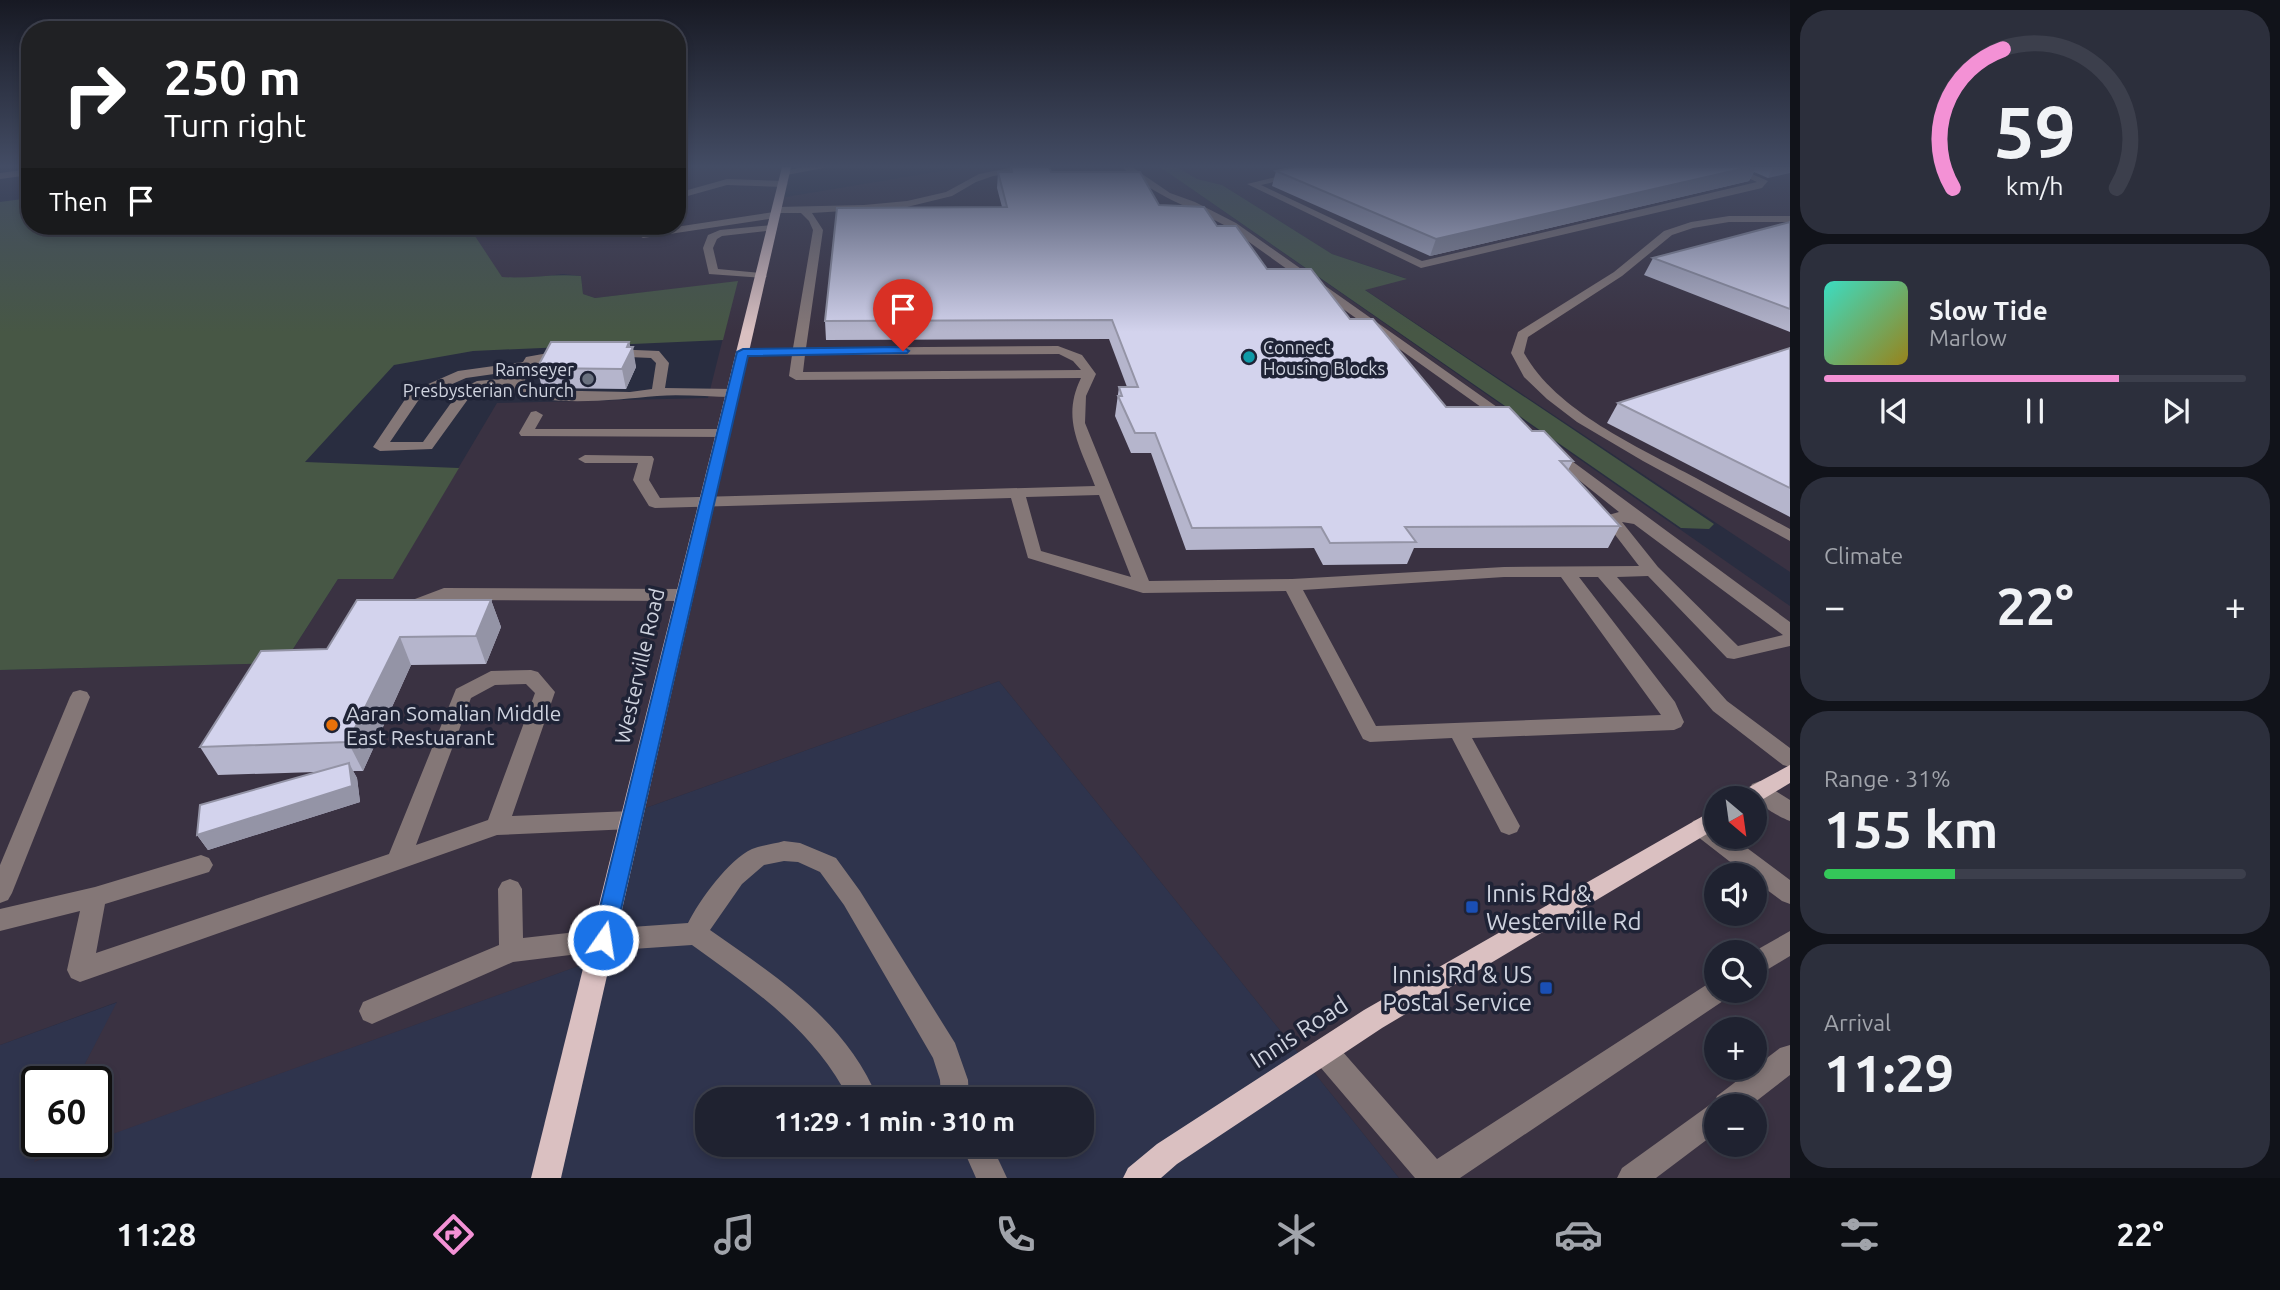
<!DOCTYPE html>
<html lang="en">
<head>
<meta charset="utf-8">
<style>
	:root { --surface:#1f2230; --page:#2c2f3c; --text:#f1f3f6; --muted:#a1a4ab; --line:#3c3f4c; --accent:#f391d5 }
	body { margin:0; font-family:Ubuntu,sans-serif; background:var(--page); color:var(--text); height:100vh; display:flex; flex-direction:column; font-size:26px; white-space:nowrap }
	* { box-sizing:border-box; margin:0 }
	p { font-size:23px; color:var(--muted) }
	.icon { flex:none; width:38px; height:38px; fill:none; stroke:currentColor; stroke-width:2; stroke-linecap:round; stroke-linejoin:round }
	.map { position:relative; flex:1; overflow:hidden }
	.side { display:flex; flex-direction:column; gap:10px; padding:10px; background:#11131a; width:490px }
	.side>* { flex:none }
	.top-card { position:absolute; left:21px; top:21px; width:665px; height:214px; border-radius:28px; box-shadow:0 4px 10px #0003,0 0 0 2px var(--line); background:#202124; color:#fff; overflow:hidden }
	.needle { width:46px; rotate:151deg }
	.controls { position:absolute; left:1704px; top:786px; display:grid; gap:14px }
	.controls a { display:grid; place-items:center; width:63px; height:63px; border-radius:50%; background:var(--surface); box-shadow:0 4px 10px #0003,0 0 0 2px var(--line); font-size:35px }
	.speed { position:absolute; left:21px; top:1066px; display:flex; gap:14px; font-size:35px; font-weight:700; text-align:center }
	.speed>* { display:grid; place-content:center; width:91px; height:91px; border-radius:50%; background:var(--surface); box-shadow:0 4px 10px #0003,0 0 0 2px var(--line); line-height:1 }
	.speed .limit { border:4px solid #111; border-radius:10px; background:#fff; color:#111 }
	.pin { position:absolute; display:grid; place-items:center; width:60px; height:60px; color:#fff; margin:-72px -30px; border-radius:50% 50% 50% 0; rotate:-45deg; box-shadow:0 0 7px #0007 }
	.pin .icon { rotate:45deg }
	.me { position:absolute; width:77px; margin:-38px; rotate:13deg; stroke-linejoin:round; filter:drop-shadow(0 0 5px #0008) }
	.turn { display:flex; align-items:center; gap:24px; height:147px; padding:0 28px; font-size:32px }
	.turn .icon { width:91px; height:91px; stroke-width:2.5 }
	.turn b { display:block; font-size:49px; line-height:60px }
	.then { display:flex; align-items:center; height:66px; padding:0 28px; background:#0003; gap:14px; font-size:26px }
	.big { font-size:52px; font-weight:700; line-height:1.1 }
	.side .widget { flex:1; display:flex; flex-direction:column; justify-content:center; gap:10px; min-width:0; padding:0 24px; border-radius:28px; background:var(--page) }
	.side .dial { align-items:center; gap:0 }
	.dial svg { height:182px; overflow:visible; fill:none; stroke:var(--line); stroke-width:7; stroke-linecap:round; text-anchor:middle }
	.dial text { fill:var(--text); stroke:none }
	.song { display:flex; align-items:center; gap:21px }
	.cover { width:84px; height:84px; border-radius:10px; background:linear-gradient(135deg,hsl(170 70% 55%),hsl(50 70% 35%)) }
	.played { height:7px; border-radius:4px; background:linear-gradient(90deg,var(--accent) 70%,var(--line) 70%) }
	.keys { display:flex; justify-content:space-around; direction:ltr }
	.heat { display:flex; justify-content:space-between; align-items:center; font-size:38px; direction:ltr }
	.charge { height:10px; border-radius:5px; background:linear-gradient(90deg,#34c759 31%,var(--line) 0) }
	.trip { position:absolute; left:695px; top:1087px; width:399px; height:70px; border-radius:28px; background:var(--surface); box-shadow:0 4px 10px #0003,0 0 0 2px var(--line); font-weight:700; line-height:70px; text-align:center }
	.tab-bar { display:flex; height:112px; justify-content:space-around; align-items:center; background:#0c0e13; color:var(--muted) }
	.tab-bar .icon { width:49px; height:49px }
	.tab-bar .selected { color:var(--accent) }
	.tab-bar b { font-size:32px; color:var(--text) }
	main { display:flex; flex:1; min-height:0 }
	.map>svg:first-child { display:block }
	.built { fill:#2f344d; fill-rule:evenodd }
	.industrial { fill:#3a3242; fill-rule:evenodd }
	.green { fill:#475745 }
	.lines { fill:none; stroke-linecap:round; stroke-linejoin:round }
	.minor { fill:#847777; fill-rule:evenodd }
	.major { fill:#dac0c1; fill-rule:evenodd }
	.wall { fill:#b5b5cc }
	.shaded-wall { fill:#9494a6 }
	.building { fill:#d3d3ed; stroke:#9494a6; stroke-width:2 }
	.route { fill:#1a73e8; stroke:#114b97; stroke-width:2 }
	.culture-dot { fill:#0f9aa8; stroke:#1f2336; stroke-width:2.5 }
	.worship-dot { fill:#6b7280; stroke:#1f2336; stroke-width:2.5 }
	.food-dot { fill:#e8710a; stroke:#1f2336; stroke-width:2.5 }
	.transit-dot { fill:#1a4fb4; stroke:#1f2336; stroke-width:2.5 }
	.labels { text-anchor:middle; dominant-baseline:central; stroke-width:7; stroke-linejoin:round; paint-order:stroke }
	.far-poi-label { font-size:18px; fill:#cfd3df; stroke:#1f2336; text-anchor:start }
	.street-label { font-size:21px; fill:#cfd3df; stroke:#1f2336 }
	.poi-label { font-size:21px; fill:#cfd3df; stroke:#1f2336; text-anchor:start }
	.near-poi-label { font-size:24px; fill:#cfd3df; stroke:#1f2336; text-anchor:start }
	.near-street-label { font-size:24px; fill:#cfd3df; stroke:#1f2336 }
</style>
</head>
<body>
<main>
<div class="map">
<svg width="1790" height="1178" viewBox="0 0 1790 1178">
	<rect width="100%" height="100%" fill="#292d40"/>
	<path class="built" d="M 999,681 L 1399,1178 L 0,1178 L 0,1045 L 118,1002 L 76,1081 L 37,1082 L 37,1141 L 45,1141 L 36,1161 L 595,960 L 626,815 ZM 707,1099 L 1082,1099 L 1082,1144 L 707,1144 Z"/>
	<g class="industrial">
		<path d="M 677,167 L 786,167 L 780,198 L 965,167 L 1160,167 L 1790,606 L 1790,1178 L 1399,1178 L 999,681 L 626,815 L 595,960 L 96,1140 L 96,1082 L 76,1081 L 117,1002 L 0,1045 L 0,670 L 284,663 L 338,579 L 393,578 L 497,403 L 708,398 L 737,282 L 595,298 L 583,294 L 581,276 L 563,274 L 520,279 L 502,278 L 472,233 L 514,226 L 677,226 ZM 1717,798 L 1755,798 L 1755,836 L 1717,836 ZM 1717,875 L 1755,875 L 1755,914 L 1717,914 ZM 1717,952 L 1755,952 L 1755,990 L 1717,990 ZM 1717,1029 L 1755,1029 L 1755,1068 L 1717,1068 ZM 1717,1106 L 1755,1106 L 1755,1144 L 1717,1144 Z"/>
		<path d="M 1177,167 L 1790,167 L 1790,572 L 1364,289 L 1405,278 L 1332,254 L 1222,185 L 1197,179 Z"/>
		<path d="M 45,1141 L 93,1141 L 34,1162 Z"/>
	</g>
	<g class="green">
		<path d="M 1160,167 L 1177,167 L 1197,179 L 1222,185 L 1332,254 L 1407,279 L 1365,290 L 1714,524 L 1709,529 L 1681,528 Z"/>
		<path d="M 30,198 L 30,226 L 514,226 L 473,233 L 502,277 C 529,279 554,273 581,276 L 583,294 L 595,298 L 738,281 L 723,340 L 473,351 L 394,365 L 305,462 L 459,468 L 393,579 L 338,579 L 284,663 L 0,670 L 0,202 Z"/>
	</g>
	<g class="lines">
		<g class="minor">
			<path d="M 802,167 L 829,167 L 786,175 L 782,172 Z"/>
			<path d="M 1014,167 L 1057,167 L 993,176 L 976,182 L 952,196 L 907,207 L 812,213 L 823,230 L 806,348 L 1058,346 L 1082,355 L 1096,374 L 1086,396 L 1085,423 L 1149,581 L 1292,579 L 1504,567 L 1639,566 L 1603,519 L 1605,516 L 1619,512 L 1545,453 L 1552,449 L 1557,450 L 1790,622 L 1790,646 L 1734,659 L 1727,658 L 1648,576 L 1617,577 L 1727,701 L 1790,748 L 1790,767 L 1783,765 L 1713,711 L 1598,577 L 1579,577 L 1675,702 L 1684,722 L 1681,727 L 1674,730 L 1472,738 L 1520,826 L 1517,832 L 1509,835 L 1501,832 L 1452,738 L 1370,742 L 1363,739 L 1286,591 L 1143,593 L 1028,558 L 1011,498 L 655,508 L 649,506 L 633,480 L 638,463 L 585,463 L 578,459 L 585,455 L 652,456 L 654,459 L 649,480 L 660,498 L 1095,486 C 1080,446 1061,419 1081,378 L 796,380 L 789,376 L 792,355 L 739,355 L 737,352 L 743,348 L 793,348 L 813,230 L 809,221 L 801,213 L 779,213 L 779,217 L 776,218 L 643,238 L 638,235 L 643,232 L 774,212 L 772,210 L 777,207 L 864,205 L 907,201 L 946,192 L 979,174 ZM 1059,354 L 1073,361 L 1081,370 L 803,372 L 805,355 ZM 1099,495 L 1131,577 L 1041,551 L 1026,497 ZM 1622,522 L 1634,524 L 1783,635 L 1738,646 L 1658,567 ZM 1504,577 L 1561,577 L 1661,715 L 1376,726 L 1303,590 Z"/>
			<path d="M 1122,167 L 1132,167 L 1170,193 L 1195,202 L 1236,223 L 1514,419 L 1512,422 L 1502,422 L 1228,227 C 1192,208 1152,195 1122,167 Z"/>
			<path d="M 1319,167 L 1337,167 L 1261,185 L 1422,261 L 1757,182 L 1723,167 L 1736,167 L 1768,181 L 1762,188 L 1421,268 L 1247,184 Z"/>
			<path d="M 30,169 L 30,175 L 0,179 L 0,173 Z"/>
			<path d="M 727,179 L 783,181 L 788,184 L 783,187 L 727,185 L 677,199 L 677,193 Z"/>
			<path d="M 1729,216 L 1790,216 L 1790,222 L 1729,222 L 1693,228 L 1672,235 L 1622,276 L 1528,337 L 1524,353 C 1556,411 1638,447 1696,478 C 1727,495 1758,512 1790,529 L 1790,541 L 1643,461 L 1577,422 L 1547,399 L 1524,377 L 1511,353 L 1518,332 L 1614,272 L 1664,231 L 1691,222 Z"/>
			<path d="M 772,225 L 777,228 L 776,230 L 722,236 L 717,239 L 713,248 L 718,269 L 761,273 L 767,276 L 765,278 L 709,274 L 703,248 L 708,235 L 720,230 Z"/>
			<path d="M 611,349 L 659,351 L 669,363 L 665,388 L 733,389 L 740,393 L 733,397 C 708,397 682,394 657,396 C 613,400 553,407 511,392 L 510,386 L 480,389 L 471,395 L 432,449 L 380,451 L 373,447 L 410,392 L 458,371 L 523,362 L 526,357 L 565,350 L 569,351 L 569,357 C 543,363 530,358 523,387 L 532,390 L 630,392 L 652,389 L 656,363 L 651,358 L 607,356 L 607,350 ZM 515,371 L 511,378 L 477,381 L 461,389 L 423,442 L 390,442 L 420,398 L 466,378 Z"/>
			<path d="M 536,411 L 543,415 L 535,429 L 724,429 L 731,433 L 724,437 L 521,436 L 519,433 L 531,412 Z"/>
			<path d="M 444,588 L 685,589 L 694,595 L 685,601 L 446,600 L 413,612 L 404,606 L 407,602 Z"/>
			<path d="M 531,670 L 538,672 L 555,692 L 512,816 L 631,811 L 639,814 L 642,820 L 639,826 L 631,829 L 497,835 L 80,982 L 71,978 L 67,970 L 80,911 L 0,931 L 0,909 L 95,887 L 201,855 L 209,858 L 213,865 L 209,872 L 105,904 L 96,953 L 389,854 L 456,689 L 491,671 ZM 526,684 L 535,693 L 488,820 L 416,845 L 471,698 L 495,685 Z"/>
			<path d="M 80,690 L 87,692 L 90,697 L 12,893 L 8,900 L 0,903 L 0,865 L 70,697 L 73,692 Z"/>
			<path d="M 1760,781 L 1790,800 L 1790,821 C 1776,816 1756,803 1749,790 L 1752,784 Z"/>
			<path d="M 1701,818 L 1717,826 L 1717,836 L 1731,836 L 1790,880 L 1790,904 L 1782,901 L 1755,881 L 1755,875 L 1747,875 L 1693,833 L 1690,827 L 1693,821 Z"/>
			<path d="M 784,841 L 800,843 L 836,858 L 860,891 L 955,1043 L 968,1080 L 969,1099 L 941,1099 L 940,1080 L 933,1058 L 844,905 L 820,872 L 798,862 L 784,861 L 764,865 L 742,884 L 710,930 C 777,977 846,1021 878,1099 L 849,1099 C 814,1030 753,989 692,945 L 603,951 L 513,962 L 372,1024 L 363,1020 L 359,1011 L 363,1002 L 499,945 L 498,889 L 502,882 L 510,879 L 518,882 L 522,889 L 523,938 L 603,929 L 688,923 C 699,901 729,859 752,849 C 762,845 774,844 784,841 Z"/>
			<path d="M 1790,931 L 1790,956 L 1755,977 L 1753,952 Z"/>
			<path d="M 1717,978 L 1717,990 L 1730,990 L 1726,999 L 1460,1178 L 1415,1178 L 1315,1061 L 1312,1052 L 1315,1043 L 1325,1039 L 1335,1043 L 1437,1159 Z"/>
			<path d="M 1790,1045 L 1790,1075 L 1750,1106 L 1717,1106 L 1717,1132 L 1656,1178 L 1617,1178 L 1622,1168 L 1715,1101 L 1717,1096 L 1780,1048 Z"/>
			<path d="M 961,1144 L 991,1144 L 1007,1178 L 976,1178 Z"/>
		</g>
		<g class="major">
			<path d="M 782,167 L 791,167 L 561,1178 L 531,1178 Z"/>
			<path d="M 1790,765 L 1790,783 L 1755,804 L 1755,798 L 1737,798 L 1740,792 Z"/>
			<path d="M 1717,808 L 1717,828 L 1382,1028 L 1177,1164 L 1161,1178 L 1123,1178 L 1128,1168 L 1157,1144 L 1364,1010 Z"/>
		</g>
	</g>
	<g class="wall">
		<path d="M 1010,167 L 1049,167 L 1051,172 L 1159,205 L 1217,226 L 1267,269 L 1350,319 L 1446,407 L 1532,431 L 1573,461 L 1568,470 L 1620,526 L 1608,548 L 1414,548 L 1407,564 L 1323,565 L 1314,548 L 1186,550 L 1151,453 L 1131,453 L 1115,416 L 1119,387 L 1127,387 L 1109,339 L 826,340 L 825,321 L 1002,207 L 997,188 L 998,172 L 1010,172 Z"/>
		<path d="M 1294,167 L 1790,167 L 1768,178 L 1754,172 L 1749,181 L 1430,256 L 1272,186 L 1276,171 Z"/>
		<path d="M 1790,222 L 1790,332 L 1644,275 L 1653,258 Z"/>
		<path d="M 629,342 L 636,367 L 626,389 L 542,388 L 537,368 Z"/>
		<path d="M 1790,348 L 1790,517 L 1607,423 L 1618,403 Z"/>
		<path d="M 491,600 L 501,627 L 486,664 L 411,665 L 363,771 L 353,771 L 357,778 L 360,802 L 208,850 L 197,835 L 316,772 L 218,775 L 200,747 L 327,649 Z"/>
	</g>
	<g class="shaded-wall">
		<path d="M 1750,167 L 1756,167 L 1749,181 L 1430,256 L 1436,239 Z"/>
		<path d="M 1773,167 L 1790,167 L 1790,173 L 1768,178 Z"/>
		<path d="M 629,342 L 631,352 L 633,347 L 636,367 L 626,389 L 622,369 Z"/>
		<path d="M 491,600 L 501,627 L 486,664 L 476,636 Z"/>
		<path d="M 400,637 L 411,665 L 363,771 L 348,742 Z"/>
		<path d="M 349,763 L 357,778 L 360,802 L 208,850 L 197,835 Z"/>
	</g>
	<g class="building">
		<path d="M 1011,167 L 1049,167 L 1051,172 L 1140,172 L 1159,205 L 1204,207 L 1217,226 L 1236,226 L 1267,269 L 1311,269 L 1350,319 L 1373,319 L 1446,407 L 1509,407 L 1532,431 L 1544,431 L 1573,461 L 1560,461 L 1620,526 L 1405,527 L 1416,542 L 1330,543 L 1321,527 L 1192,528 L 1155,433 L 1135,433 L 1118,396 L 1122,396 L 1119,387 L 1138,387 L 1112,320 L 825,321 L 837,208 L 1007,207 L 998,172 L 1012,172 Z"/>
		<path d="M 1294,167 L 1750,167 L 1436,239 L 1276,171 Z"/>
		<path d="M 1790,222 L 1790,309 L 1653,258 Z"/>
		<path d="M 551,342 L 629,342 L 627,347 L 633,347 L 622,369 L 537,368 Z"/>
		<path d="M 1790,348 L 1790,488 L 1618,403 Z"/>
		<path d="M 357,600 L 491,600 L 476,636 L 400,637 L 348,742 L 200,747 L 261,651 L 327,649 Z"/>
		<path d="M 349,763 L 352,786 L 197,835 L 200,805 Z"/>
	</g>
	<linearGradient id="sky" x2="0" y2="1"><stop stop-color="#171923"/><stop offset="0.5" stop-color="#434c64"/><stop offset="1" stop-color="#434c64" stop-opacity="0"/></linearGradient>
	<rect width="1790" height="332" fill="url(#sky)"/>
	<path class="route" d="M 903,347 L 909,351 L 907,353 L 748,356 L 614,940 L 611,947 L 603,950 L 595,947 L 592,940 L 737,352 L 743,349 Z"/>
	<circle class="culture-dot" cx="1249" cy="357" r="7"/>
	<circle class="worship-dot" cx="588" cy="379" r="7"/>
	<circle class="food-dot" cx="332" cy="725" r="7"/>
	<g class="transit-dot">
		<rect x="1465" y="900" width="14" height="14" rx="3.5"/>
		<rect x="1539" y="981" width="14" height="14" rx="3.5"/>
	</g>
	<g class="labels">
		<g class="far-poi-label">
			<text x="1263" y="347">Connect<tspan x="1263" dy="21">Housing Blocks</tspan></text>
			<text x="574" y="369" text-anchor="end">Ramseyer<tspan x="574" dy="21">Presbysterian Church</tspan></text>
		</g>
		<g class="street-label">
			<text transform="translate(639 666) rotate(-77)">Westerville Road</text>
		</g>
		<g class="poi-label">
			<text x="346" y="713">Aaran Somalian Middle<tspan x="346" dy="24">East Restuarant</tspan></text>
		</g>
		<g class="near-poi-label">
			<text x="1486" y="893">Innis Rd &amp;<tspan x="1486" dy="28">Westerville Rd</tspan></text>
			<text x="1532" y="974" text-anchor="end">Innis Rd &amp; US<tspan x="1532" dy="28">Postal Service</tspan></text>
		</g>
		<g class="near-street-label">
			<text transform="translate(1299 1032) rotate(-33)">Innis Road</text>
		</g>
	</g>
</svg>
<div class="controls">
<a><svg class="needle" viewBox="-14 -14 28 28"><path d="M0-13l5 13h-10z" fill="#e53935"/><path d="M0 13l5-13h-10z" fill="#a1a4ab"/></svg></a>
<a><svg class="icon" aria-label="sound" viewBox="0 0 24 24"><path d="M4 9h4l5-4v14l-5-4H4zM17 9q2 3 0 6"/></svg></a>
<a><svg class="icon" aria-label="search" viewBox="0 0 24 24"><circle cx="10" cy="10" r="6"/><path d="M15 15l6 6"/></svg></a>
<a>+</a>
<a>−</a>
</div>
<div class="speed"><div class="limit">60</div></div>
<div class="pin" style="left:903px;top:351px;background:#d93025"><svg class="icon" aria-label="arrive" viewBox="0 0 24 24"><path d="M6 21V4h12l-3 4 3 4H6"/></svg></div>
<svg class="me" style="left:603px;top:940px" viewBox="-20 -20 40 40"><circle r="17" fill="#1a73e8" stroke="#fff" stroke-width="3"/><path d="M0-11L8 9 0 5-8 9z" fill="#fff"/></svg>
<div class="trip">11:29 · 1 min · 310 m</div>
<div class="top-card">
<div class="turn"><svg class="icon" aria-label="right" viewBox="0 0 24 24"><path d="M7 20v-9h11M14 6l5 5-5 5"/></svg><div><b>250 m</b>Turn right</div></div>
<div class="then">Then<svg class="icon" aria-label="arrive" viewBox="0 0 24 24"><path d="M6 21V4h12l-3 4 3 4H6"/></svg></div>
</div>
</div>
<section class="side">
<div class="widget dial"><svg viewBox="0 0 100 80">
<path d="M14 69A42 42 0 1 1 86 69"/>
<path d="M14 69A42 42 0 0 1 36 8" stroke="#f391d5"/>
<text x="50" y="56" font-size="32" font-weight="700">59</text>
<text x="50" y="72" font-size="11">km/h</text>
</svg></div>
<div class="widget">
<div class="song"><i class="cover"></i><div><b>Slow Tide</b><p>Marlow</p></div></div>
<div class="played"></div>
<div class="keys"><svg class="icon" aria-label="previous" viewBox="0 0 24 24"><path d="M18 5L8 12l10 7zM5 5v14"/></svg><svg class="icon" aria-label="pause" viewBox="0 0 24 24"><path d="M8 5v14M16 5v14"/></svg><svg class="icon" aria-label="next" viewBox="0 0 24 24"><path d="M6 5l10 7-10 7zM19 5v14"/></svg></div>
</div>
<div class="widget"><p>Climate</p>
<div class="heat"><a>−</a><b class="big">22°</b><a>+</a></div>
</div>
<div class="widget"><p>Range · 31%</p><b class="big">155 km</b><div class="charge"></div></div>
<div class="widget"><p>Arrival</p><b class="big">11:29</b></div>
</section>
</main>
<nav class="tab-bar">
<b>11:28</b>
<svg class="icon selected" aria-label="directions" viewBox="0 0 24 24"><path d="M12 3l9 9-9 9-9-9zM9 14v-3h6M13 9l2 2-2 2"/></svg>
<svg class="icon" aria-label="music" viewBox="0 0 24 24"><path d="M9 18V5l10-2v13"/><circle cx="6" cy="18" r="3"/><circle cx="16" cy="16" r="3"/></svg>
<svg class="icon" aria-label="phone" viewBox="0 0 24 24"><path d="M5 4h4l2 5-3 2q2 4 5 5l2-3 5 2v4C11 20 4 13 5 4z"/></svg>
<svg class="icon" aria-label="climate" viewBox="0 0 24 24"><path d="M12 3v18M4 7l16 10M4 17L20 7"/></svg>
<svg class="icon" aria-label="car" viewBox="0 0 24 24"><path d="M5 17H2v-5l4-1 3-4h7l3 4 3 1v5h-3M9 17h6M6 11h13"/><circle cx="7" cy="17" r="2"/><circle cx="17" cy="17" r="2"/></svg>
<svg class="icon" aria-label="filters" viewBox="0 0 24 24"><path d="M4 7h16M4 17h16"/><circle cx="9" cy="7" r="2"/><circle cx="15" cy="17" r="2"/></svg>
<b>22°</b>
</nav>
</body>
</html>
